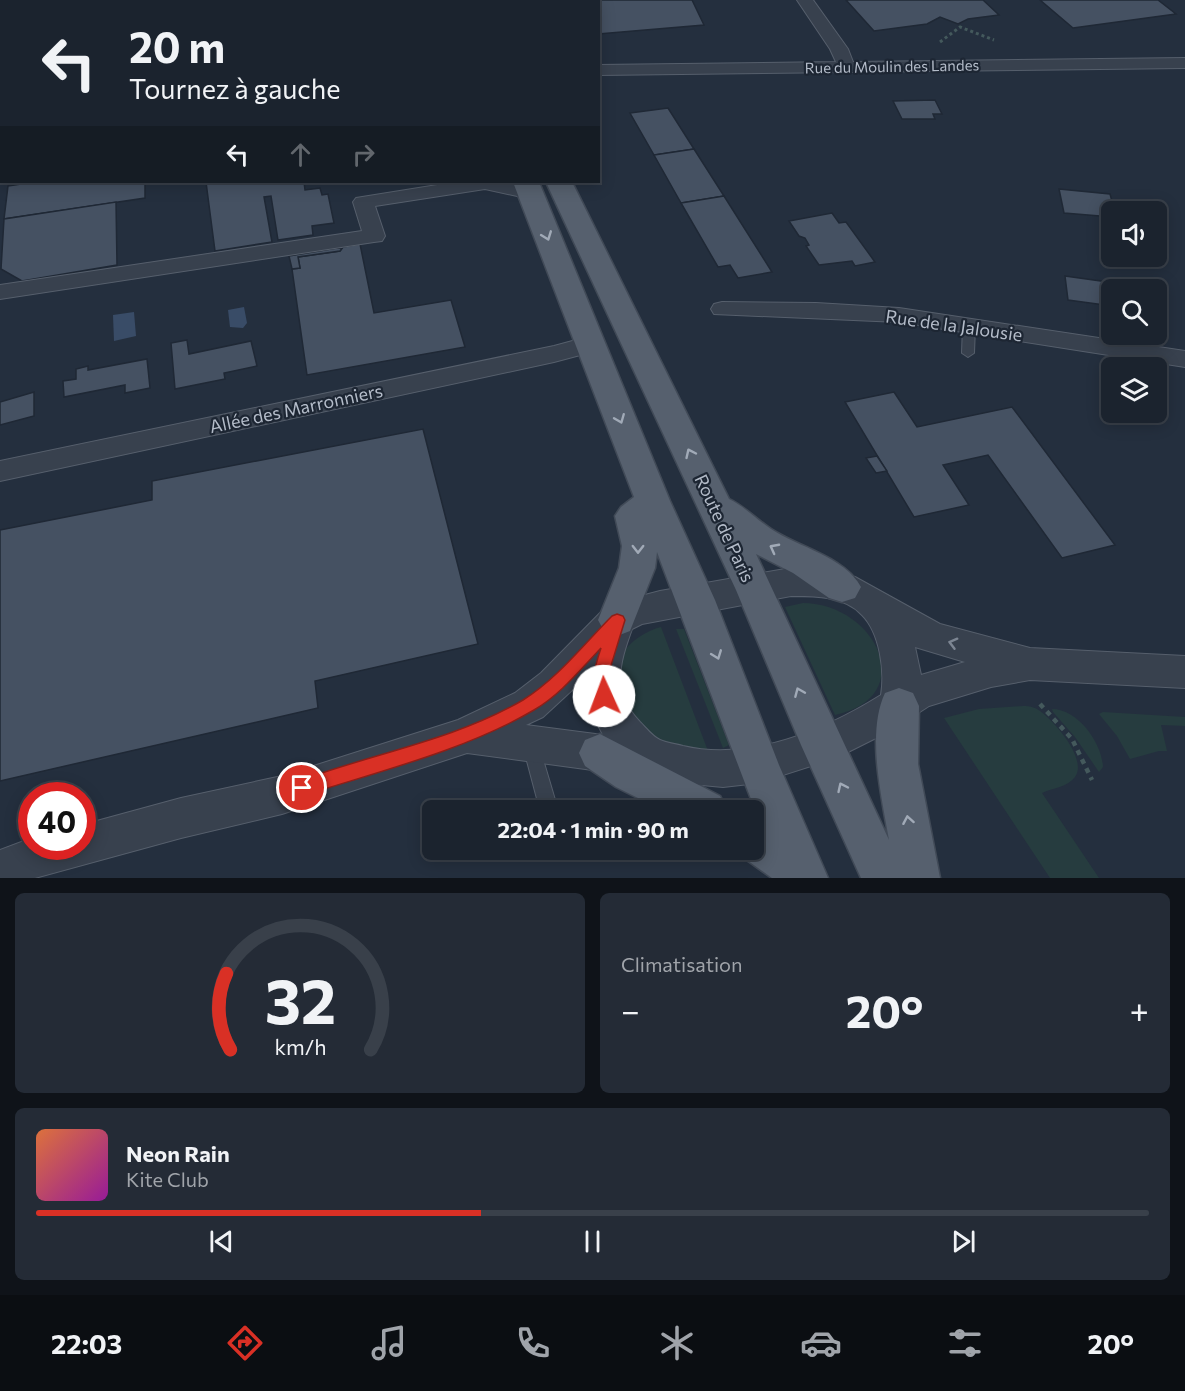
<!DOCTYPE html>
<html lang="fr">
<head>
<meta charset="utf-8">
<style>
	:root { --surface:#1b232e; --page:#242b36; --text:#f1f3f6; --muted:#a0a4aa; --line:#39404a; --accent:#d93025 }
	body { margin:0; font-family:Commissioner,sans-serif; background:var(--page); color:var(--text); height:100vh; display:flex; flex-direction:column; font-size:22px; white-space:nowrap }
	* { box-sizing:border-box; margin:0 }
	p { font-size:20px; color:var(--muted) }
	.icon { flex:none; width:33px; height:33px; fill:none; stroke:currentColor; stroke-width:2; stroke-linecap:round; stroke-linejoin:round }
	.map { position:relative; height:878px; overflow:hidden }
	.side { display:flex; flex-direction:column; gap:15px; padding:15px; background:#0f1319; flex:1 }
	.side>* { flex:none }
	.hud { position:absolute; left:0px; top:0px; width:600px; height:183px; box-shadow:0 3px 15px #0003,0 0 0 2px var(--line); background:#1b232e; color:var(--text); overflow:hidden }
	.buttons { position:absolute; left:1101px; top:201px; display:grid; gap:12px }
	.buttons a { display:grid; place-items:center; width:66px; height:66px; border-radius:9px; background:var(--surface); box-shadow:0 3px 15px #0003,0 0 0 2px var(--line); font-size:30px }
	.speed { position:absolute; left:18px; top:782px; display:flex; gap:12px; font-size:30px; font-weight:700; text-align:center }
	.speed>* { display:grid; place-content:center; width:78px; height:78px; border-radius:50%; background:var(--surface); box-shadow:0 3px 15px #0003,0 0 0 2px var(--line); line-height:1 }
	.speed .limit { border:9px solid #d22; background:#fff; color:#111 }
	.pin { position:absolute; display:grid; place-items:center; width:51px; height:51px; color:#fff; margin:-26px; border:3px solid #fff; border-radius:50%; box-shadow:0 2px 6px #0007 }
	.me { position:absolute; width:66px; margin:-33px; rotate:358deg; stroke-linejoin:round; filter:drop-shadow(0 0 4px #0008) }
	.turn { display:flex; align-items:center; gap:21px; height:126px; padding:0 30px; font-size:27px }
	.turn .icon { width:78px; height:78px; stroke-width:2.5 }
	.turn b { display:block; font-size:42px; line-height:51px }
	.lanes { display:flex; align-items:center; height:57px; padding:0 30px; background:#0003; justify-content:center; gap:30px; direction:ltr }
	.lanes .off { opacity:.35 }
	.big { font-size:45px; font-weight:700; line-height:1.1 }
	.side .widget { flex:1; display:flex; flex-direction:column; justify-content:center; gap:9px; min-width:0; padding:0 21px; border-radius:9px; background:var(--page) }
	.side .dial { align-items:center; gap:0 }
	.dial svg { height:156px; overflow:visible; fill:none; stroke:var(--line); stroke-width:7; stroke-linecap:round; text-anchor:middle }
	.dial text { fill:var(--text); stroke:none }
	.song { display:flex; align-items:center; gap:18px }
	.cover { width:72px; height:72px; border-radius:9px; background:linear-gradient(135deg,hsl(20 70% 55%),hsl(300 70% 35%)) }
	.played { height:6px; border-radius:3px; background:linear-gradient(90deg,var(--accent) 40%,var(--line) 40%) }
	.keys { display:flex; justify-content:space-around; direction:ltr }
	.heat { display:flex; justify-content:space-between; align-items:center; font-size:33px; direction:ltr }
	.side .tiles { flex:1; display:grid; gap:15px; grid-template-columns:1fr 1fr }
	.widget:last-child { grid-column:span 2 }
	.trip { position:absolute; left:422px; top:800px; width:342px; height:60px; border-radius:9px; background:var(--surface); box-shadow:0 3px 15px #0003,0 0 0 2px var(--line); font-weight:700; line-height:60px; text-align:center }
	.tabs { display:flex; height:96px; justify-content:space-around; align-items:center; background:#0b0e12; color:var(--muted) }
	.tabs .icon { width:42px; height:42px }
	.tabs .active { color:var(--accent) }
	.tabs b { font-size:27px; color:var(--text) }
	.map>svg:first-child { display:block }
	.green { fill:#263c3f }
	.water { fill:#394c67 }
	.building { fill:#455162; stroke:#1f2835; stroke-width:1.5 }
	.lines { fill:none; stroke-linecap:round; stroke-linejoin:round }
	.service-casing { stroke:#565f6c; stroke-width:2 }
	.minor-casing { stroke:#565f6c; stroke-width:2 }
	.tertiary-casing { stroke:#565f6c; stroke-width:2 }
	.primary-casing { stroke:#414a57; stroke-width:3 }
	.path-far1 { stroke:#44595c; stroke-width:3; stroke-dasharray:3 3; stroke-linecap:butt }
	.path { stroke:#44595c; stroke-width:4.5; stroke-dasharray:5 5; stroke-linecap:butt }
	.service { fill:#38414e; fill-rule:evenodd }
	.minor { fill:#38414e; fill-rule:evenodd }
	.tertiary { fill:#38414e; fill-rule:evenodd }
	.primary { fill:#56606e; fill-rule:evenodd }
	.oneway { stroke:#a1aab7 }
	.oneway2 { stroke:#7c8592 }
	.route { fill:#d93025; stroke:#8d1f18; stroke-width:1.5 }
	.labels { text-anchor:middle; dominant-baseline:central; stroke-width:4.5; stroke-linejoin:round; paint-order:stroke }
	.far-street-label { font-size:15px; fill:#b4bcc9; stroke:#1d2633 }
	.street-label { font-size:18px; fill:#b4bcc9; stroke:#1d2633 }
</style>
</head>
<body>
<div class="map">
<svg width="1185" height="878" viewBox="0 0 1185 878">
	<rect width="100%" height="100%" fill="#242f3e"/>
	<g class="green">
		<path d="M 803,603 C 877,604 920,697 835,715 L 785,607 Z"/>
		<path d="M 661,627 L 708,751 C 681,753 647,739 629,719 C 625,714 624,703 622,697 C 620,690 617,682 617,674 C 615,651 641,632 661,627 Z"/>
		<path d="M 676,629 L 684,629 L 729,745 L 723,748 Z"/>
		<path d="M 1023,706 C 1029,706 1035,707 1040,711 C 1054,721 1088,759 1075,777 C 1068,787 1052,788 1042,793 L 1099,878 L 1050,878 L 944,718 L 979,709 Z"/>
		<path d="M 1052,709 C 1078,709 1102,743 1103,767 L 1099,772 L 1075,737 L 1053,712 Z"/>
		<path d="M 1103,712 L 1185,717 L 1185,726 L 1161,725 L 1167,751 L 1159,751 L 1130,759 L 1117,736 L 1099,714 Z"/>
	</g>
	<g class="water">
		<path d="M 244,307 L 247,323 L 243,328 L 230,327 L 228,310 Z"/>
		<path d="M 134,312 L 136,336 L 114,341 L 113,315 Z"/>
	</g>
	<g class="building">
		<path d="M 249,0 L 360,0 L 360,2 L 250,2 Z"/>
		<path d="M 577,0 L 692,0 L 704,25 L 598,34 L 598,2 Z"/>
		<path d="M 846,0 L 983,0 L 999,15 L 968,19 L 958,24 L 940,17 L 927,24 L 874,31 Z"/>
		<path d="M 1040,0 L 1158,0 L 1176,14 L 1073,28 Z"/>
		<path d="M 935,100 L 942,114 L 933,114 L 935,119 L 902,119 L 893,101 Z"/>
		<path d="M 668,108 L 694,149 L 654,155 L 630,113 Z"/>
		<path d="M 694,149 L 724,196 L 681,203 L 654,155 Z"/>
		<path d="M 34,182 L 145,182 L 145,198 L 4,219 L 8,186 Z"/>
		<path d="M 206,182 L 304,182 L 305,190 L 320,188 L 322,195 L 328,194 L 334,223 L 312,226 L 313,235 L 278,240 L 271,196 L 264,197 L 272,242 L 215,251 Z"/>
		<path d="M 1059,189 L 1110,194 L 1115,212 L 1112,212 L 1112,217 L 1064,213 Z"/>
		<path d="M 724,196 L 772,272 L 738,278 L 730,265 L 718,267 L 681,203 Z"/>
		<path d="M 116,202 L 117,265 L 22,281 L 1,269 L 4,219 Z"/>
		<path d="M 832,213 L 839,223 L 846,222 L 875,262 L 855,266 L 852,261 L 819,265 L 806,246 L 809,245 L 805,238 L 799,236 L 789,221 Z"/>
		<path d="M 360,244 L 374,313 L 451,300 L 465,347 L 307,375 L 292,269 L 300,268 L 298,257 L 340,251 L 343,247 Z"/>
		<path d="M 343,247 L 340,251 L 298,257 L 300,268 L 292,269 L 289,256 Z"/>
		<path d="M 1065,276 L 1115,283 L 1116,290 L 1112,290 L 1112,306 L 1068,300 Z"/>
		<path d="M 187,340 L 189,354 L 251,341 L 257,366 L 224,373 L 225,379 L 175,389 L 171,343 Z"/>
		<path d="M 147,359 L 150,388 L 125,393 L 125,385 L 64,397 L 63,381 L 76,379 L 76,369 L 88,366 L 88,370 Z"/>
		<path d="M 34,392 L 34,416 L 0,425 L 0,402 Z"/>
		<path d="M 894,392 L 917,427 L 1012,407 L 1115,545 L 1062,558 L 988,455 L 943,465 L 969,505 L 914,517 L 845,402 Z"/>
		<path d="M 423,429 L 478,644 L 315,681 L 318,708 L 0,781 L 0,530 L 152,500 L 152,481 Z"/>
		<path d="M 877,456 L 887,471 L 876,473 L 866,458 Z"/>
	</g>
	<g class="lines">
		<defs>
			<g id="service">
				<rect x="57" y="0" width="8" height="2"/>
				<rect x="128" y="0" width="8" height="2"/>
				<path d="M 969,322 L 975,326 L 974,353 L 968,357 L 962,353 L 963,326 Z"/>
				<path d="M 531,738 L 537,741 L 539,746 L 558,810 L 540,810 L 523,746 L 525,741 Z"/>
				<path d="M 545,849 L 563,849 L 563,850 L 560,856 L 554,859 L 548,856 Z"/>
			</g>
			<g id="minor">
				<rect x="11" y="0" width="16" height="2"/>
				<path d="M 797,0 L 813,0 L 848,49 L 853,62 L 1185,58 L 1185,68 L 598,75 L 598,65 L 836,62 L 830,49 Z"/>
				<path d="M 2,138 L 2,162 L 0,163 L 0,139 Z"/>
				<path d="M 456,182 L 506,182 L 538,189 L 541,193 L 538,197 L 531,199 L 485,189 L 375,206 L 385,236 L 382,241 L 374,242 L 0,299 L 0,285 L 362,231 L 353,202 L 356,198 Z"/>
				<path d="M 722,302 L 816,303 L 899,308 L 1185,351 L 1185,367 L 899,322 L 714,314 L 711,309 L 714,304 Z"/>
				<path d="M 591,336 L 599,338 L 603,344 L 599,350 L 554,362 L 0,481 L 0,461 L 554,346 Z"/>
			</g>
			<path id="tertiary" d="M 791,568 L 815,568 L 855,577 L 940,624 L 1030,648 L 1185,656 L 1185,688 L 1030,680 L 991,687 L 929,706 L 892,730 L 836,758 L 758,783 L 723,787 L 691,784 L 626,768 L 600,771 L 467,753 L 282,814 L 181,838 L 35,878 L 0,878 L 0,850 L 32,838 L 32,846 L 82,846 L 82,825 L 181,798 L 282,776 L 458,720 L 515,693 L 541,673 L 604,609 L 622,601 L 660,591 ZM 791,596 C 814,596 845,596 862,615 C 880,633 885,671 881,695 C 825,730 750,762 683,746 C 676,744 667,743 660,740 C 653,737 646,728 640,722 C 611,691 619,665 632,629 L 642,624 ZM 915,647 L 965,662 L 921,675 ZM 582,681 L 585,699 L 603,735 L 526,725 L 543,717 Z"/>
			<g id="primary">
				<path d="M 444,0 L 466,0 L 466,2 L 445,2 Z"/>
				<rect x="472" y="0" width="22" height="2"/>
				<path d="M 513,182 L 539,182 L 670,501 L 715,600 L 779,765 L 828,878 L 772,878 L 737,853 L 736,849 L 753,849 L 753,817 L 759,820 L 657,552 L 655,568 L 630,631 L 617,636 L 604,631 L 598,620 L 619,568 L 622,546 L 615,516 L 621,507 L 634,497 Z"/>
				<path d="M 546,182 L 572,182 L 729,499 C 744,506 757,520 771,529 C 798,547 845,557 861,587 L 855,598 L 842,602 L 829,598 L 793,573 L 756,554 L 889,840 C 882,798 866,733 885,693 L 899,688 L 913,693 L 919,706 L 918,764 L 940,878 L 861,878 L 801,745 L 736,590 Z"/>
				<path d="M 600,734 L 720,796 L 727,810 L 662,810 L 616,787 L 585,766 L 579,753 L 585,740 Z"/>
			</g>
		</defs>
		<use href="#service" class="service-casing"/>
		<use href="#minor" class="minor-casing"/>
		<use href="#tertiary" class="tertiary-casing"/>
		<use href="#primary" class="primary-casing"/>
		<path class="path-far1" d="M 940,42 L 960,27 L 994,40"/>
		<g class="path">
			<path d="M 1040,704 L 1072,739 L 1092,780"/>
			<path d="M 715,849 L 723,859"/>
		</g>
		<use href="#service" class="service"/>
		<use href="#minor" class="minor"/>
		<use href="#tertiary" class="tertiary"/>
		<use href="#primary" class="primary"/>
	</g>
	<defs><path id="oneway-chevron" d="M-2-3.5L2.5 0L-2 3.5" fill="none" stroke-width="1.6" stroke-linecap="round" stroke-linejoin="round" transform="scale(1.5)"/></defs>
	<g class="oneway">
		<use href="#oneway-chevron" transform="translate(547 236) rotate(69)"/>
		<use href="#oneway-chevron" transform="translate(620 419) rotate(68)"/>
		<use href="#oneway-chevron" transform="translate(690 453) rotate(-115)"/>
		<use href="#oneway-chevron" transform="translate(774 548) rotate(-152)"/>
		<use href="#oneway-chevron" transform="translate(638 549) rotate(90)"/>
		<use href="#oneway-chevron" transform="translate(717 655) rotate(69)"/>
		<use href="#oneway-chevron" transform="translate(799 692) rotate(-113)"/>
		<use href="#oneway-chevron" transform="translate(842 787) rotate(-115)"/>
		<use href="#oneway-chevron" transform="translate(908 820) rotate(-100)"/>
	</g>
	<use class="oneway2" href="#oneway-chevron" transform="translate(953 643) rotate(-165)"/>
	<path class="route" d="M 617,614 L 623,616 L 625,620 L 609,672 L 612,696 L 609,702 L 604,704 L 598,702 C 589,684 595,666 601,648 C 580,670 560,695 534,710 C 466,750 377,772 302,796 L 296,794 L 293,788 L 296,782 C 370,754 453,741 523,700 C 557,679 584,644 612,616 Z"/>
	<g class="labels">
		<g class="far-street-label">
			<text transform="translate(892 66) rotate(-1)">Rue du Moulin des Landes</text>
		</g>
		<g class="street-label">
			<text transform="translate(954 325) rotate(8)">Rue de la Jalousie</text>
			<text transform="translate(296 408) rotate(-12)">Allée des Marronniers</text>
			<text transform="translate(725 528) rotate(65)">Route de Paris</text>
		</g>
	</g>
</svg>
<div class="buttons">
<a><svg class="icon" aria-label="sound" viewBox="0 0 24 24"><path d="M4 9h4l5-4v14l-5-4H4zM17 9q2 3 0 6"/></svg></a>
<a><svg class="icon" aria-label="search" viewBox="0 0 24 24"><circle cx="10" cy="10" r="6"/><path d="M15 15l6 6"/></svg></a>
<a><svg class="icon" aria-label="layers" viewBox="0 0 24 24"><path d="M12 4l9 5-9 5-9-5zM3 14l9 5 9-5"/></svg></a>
</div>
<div class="speed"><div class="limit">40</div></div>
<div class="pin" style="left:302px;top:788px;background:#d93025"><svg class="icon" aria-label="arrive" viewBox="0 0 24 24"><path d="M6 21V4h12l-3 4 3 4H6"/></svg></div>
<svg class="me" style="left:604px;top:696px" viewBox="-20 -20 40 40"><circle r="19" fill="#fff"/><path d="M0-13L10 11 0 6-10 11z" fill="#d93025"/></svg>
<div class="trip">22:04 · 1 min · 90 m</div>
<div class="hud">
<div class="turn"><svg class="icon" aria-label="left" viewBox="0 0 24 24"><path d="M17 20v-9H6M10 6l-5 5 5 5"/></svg><div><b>20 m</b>Tournez à gauche</div></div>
<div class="lanes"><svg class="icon" aria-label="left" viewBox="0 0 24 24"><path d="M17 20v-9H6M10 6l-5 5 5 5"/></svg><svg class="icon off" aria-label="ahead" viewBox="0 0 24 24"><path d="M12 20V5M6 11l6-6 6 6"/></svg><svg class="icon off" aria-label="right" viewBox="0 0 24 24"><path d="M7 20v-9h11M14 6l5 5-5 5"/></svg></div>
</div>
</div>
<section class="side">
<div class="tiles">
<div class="widget dial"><svg viewBox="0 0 100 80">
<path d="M14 69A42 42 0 1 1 86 69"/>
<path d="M14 69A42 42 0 0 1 12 30" stroke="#d93025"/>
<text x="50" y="56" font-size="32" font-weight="700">32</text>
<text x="50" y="72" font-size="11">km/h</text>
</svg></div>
<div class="widget"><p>Climatisation</p>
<div class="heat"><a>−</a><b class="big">20°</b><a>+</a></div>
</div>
<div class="widget">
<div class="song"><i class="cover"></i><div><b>Neon Rain</b><p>Kite Club</p></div></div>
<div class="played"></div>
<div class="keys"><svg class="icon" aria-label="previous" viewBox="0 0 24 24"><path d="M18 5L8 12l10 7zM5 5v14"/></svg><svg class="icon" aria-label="pause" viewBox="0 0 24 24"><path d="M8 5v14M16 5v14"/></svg><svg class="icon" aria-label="next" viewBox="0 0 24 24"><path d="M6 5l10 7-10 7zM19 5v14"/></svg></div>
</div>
</div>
</section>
<nav class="tabs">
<b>22:03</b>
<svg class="icon active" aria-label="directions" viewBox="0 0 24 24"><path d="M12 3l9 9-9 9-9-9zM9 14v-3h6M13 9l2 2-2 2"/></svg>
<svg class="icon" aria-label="music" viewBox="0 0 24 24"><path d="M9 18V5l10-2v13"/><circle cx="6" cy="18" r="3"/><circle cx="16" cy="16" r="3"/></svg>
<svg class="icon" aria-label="phone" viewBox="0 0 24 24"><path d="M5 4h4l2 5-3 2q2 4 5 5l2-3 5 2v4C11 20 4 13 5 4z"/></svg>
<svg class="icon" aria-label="climate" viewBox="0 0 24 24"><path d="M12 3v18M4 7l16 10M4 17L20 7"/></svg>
<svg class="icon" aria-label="car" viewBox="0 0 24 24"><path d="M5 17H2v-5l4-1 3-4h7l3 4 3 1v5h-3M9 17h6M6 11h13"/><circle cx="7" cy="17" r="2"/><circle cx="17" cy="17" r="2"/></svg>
<svg class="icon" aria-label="filters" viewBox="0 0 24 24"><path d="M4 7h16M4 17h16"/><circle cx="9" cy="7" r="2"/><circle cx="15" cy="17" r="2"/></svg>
<b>20°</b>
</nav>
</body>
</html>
